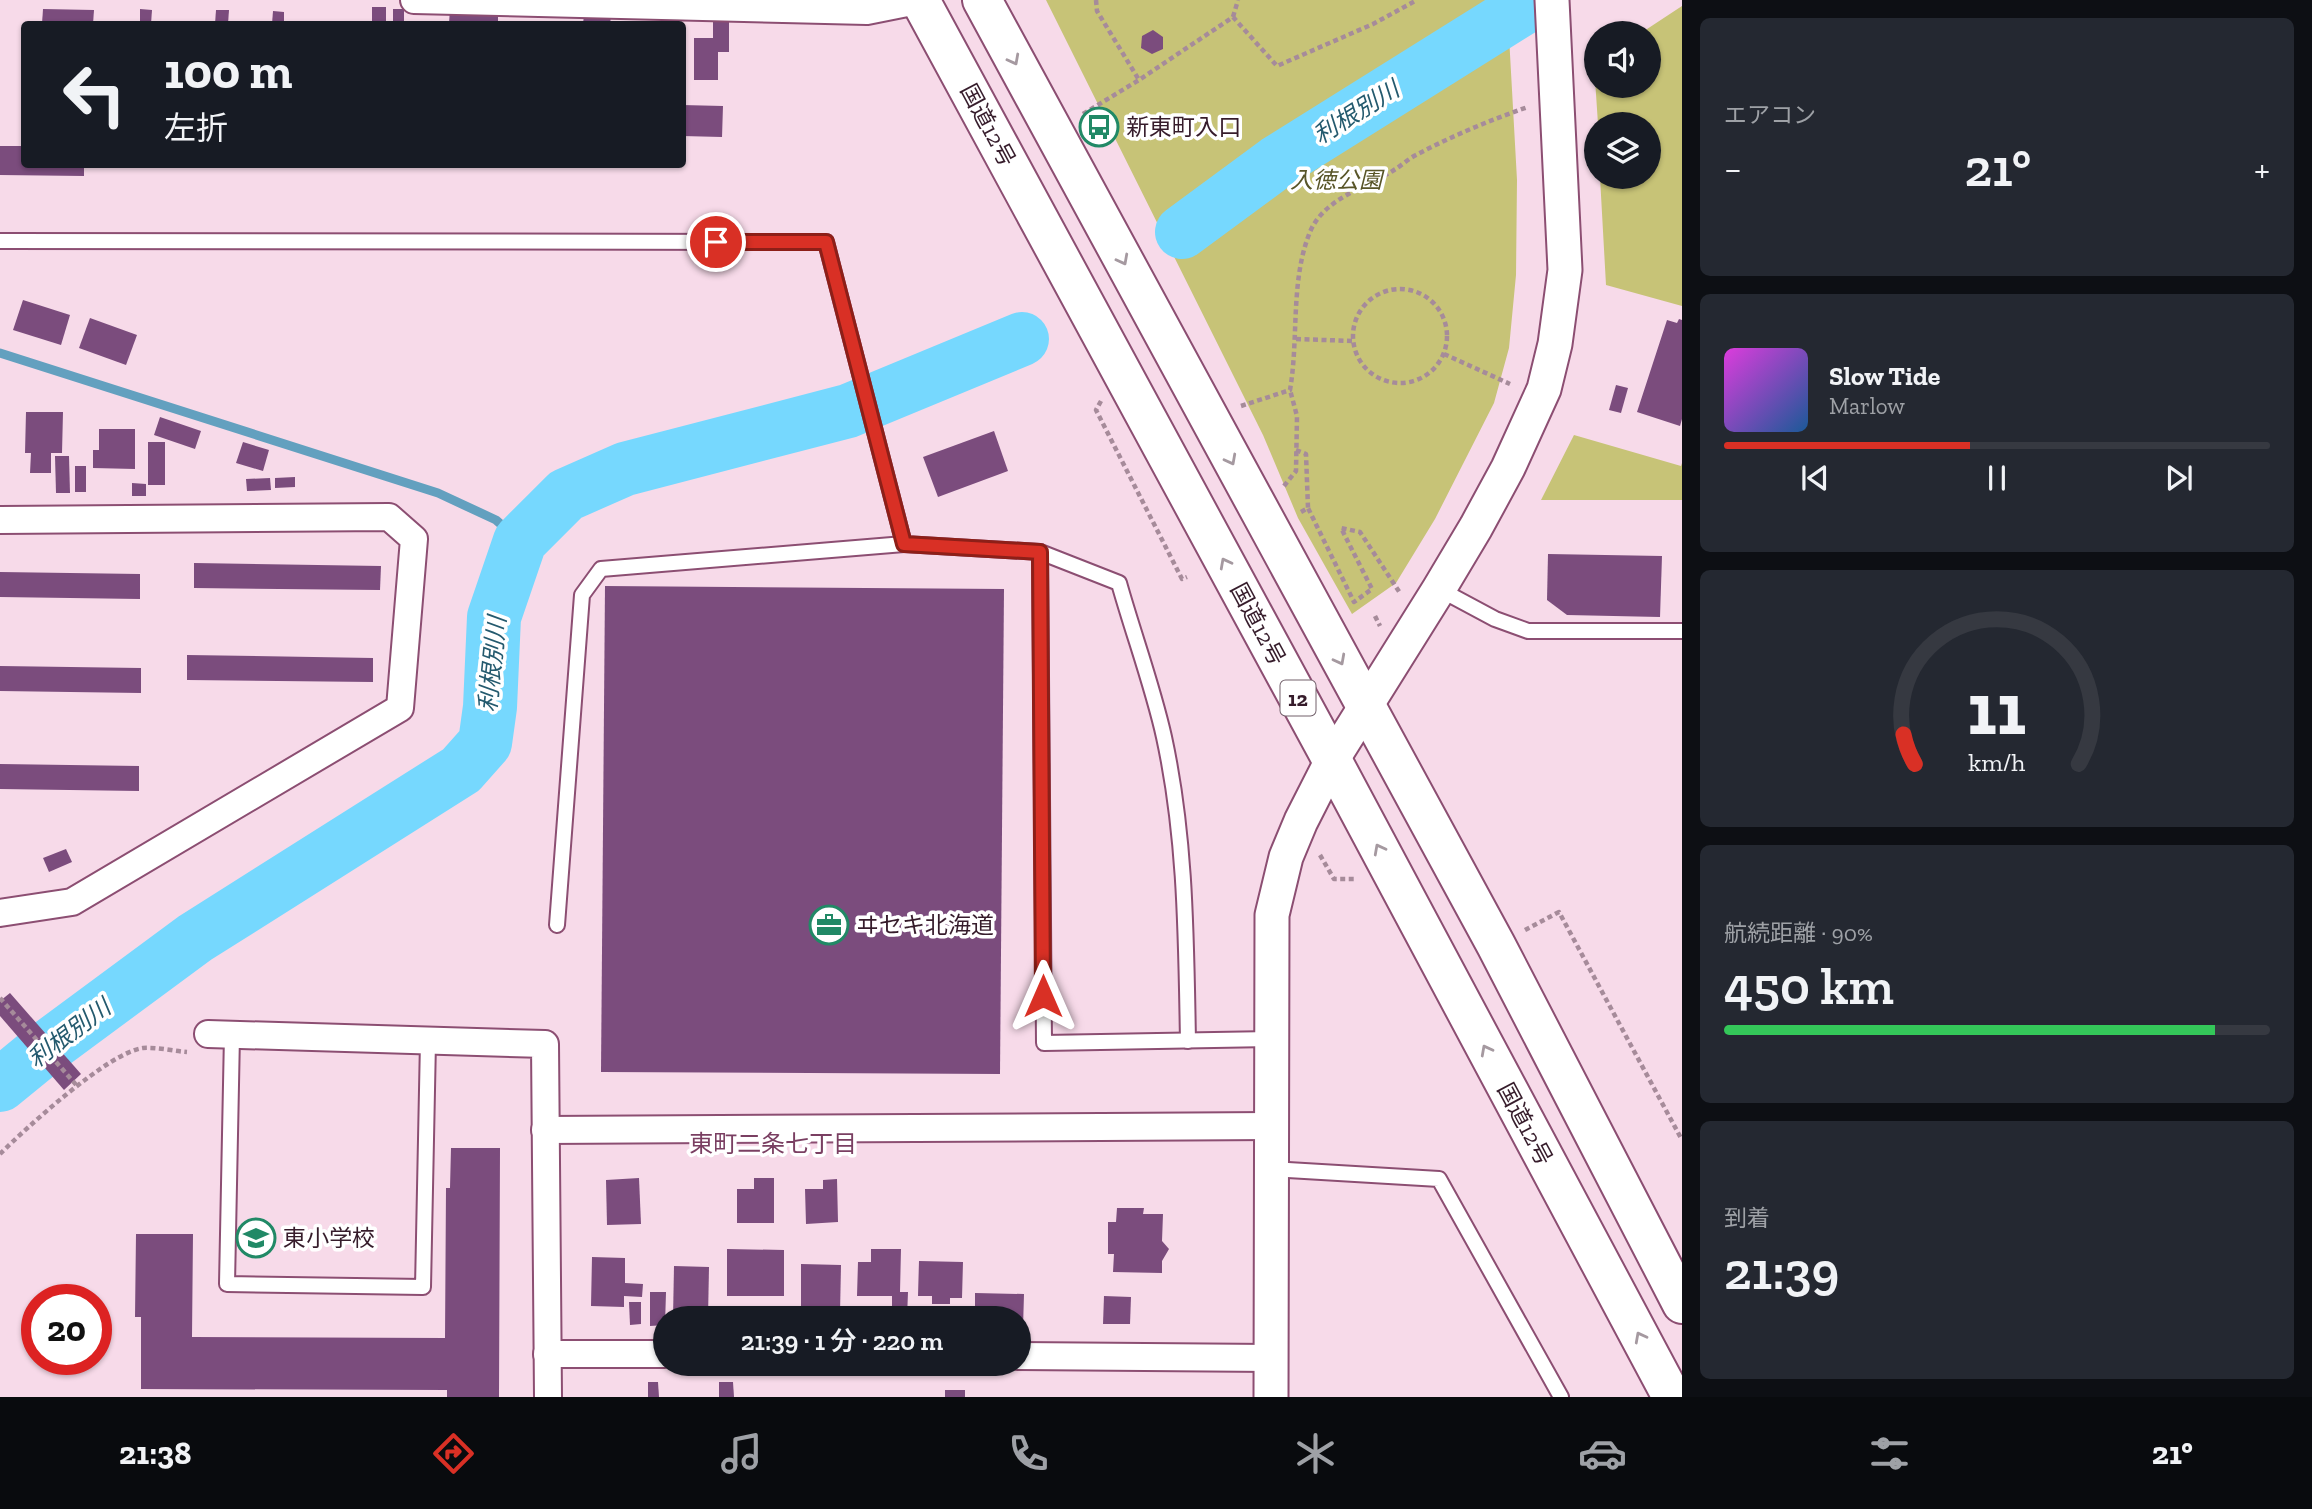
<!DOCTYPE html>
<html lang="ja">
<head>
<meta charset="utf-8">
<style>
	:root { --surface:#171b24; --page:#242831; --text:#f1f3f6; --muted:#9ea1a6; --line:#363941; --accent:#d93025 }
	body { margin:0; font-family:"Zilla Slab","Noto Sans JP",serif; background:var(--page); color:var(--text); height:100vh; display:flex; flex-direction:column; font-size:26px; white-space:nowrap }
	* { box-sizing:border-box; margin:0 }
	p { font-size:23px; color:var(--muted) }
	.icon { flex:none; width:38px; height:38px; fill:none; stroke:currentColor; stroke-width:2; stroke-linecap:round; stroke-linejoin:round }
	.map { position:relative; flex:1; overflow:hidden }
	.side { display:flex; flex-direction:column; gap:18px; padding:18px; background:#0d0f14; width:630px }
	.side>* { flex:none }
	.guide { position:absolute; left:21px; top:21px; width:665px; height:147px; border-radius:7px; box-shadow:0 2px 5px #0004; background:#171b24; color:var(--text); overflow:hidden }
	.buttons { position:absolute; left:1584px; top:21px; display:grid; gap:14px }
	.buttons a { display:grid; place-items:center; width:77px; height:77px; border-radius:50%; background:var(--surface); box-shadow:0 2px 5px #0004; font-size:35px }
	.speed { position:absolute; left:21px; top:1284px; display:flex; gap:14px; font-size:35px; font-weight:700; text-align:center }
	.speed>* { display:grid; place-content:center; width:91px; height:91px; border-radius:50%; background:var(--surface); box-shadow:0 2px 5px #0004; line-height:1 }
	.speed .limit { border:10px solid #d22; background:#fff; color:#111 }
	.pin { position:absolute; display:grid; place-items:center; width:60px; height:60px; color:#fff; margin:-30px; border:4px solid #fff; border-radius:50%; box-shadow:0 2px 7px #0007 }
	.me { position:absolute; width:77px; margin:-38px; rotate:0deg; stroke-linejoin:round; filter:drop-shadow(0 0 5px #0008) }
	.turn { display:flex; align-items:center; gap:24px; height:147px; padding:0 28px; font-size:32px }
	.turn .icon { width:91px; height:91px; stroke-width:2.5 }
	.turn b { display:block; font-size:49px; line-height:60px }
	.big { font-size:52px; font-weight:600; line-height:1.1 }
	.side .widget { flex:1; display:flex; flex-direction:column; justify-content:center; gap:10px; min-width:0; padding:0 24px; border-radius:10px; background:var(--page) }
	.side .dial { align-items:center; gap:0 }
	.dial svg { height:182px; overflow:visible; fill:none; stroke:var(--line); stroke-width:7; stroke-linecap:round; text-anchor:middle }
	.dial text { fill:var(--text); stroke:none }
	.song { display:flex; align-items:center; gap:21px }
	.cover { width:84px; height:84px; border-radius:10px; background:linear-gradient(135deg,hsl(300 70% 55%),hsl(210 70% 35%)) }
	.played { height:7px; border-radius:4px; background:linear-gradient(90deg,var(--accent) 45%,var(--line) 45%) }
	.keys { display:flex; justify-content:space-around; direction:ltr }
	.heat { display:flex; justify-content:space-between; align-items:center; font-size:38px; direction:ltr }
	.charge { height:10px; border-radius:5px; background:linear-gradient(90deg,#34c759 90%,var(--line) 0) }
	.trip { position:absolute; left:653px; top:1306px; width:378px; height:70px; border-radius:35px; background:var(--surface); box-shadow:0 2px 5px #0004; font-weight:600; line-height:70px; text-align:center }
	.tabs { display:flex; height:112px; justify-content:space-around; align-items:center; background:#090b0e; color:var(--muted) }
	.tabs .icon { width:49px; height:49px }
	.tabs .active { color:var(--accent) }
	.tabs b { font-size:32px; color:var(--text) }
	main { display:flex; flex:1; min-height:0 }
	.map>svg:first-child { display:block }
	.green { fill:#c7c377 }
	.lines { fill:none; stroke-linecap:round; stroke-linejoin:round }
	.stream { stroke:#63a0bf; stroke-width:9 }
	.river { stroke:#76d8fe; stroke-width:54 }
	.building { fill:#7b4c7d }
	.service-casing { stroke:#8c4e72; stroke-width:18 }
	.minor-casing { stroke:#8c4e72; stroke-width:30 }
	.tertiary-casing { stroke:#8c4e72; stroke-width:37 }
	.trunk-casing { stroke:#8c4e72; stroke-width:42 }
	.path { stroke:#a68b9a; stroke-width:4.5; stroke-dasharray:5 3.5; stroke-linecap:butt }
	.service { stroke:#fff; stroke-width:14 }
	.minor { stroke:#fff; stroke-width:26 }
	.tertiary { stroke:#fff; stroke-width:33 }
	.trunk { stroke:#fff; stroke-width:38 }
	.oneway { stroke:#a599a0 }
	.route-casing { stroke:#8d1f18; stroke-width:18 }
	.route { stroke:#d93025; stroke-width:12 }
	.labels { text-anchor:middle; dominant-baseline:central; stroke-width:7; stroke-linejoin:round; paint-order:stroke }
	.shield { fill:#fff; stroke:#72606b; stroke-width:2 }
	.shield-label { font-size:21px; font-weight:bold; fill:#361c2b }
	.street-label { font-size:23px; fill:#361c2b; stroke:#fff }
	.poi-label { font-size:23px; fill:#361c2b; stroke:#fff; text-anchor:start }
	.park-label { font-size:23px; font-style:italic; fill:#585528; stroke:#fff }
	.water-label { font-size:24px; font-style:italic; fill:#245a6e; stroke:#fff }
	.neighbourhood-label { font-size:24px; fill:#7a3f62; stroke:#fff }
</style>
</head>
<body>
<main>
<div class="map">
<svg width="1682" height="1397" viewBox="0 0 1682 1397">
	<rect width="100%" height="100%" fill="#f7dae9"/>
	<g class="green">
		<path d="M 1046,0 L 1507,0 L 1517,180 L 1516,275 L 1509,348 L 1494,403 L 1435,519 L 1396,583 L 1352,614 L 1298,518 L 1263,435 Z"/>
		<path d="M 1682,6 L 1682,306 L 1606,285 L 1600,177 L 1648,177 L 1648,124 L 1598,124 L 1594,64 L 1596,63 L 1596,86 L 1648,86 L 1648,33 L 1641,33 Z"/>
		<path d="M 1574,435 L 1681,466 L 1682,463 L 1682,500 L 1541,500 Z"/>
	</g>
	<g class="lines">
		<path class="stream" d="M 0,353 L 438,493 L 496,520 L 520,541"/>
		<g class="river">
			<path d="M 1182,232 L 1277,162 L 1536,0"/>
			<path d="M 0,1085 L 38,1054 L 195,938 L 461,770 L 485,743 L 490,707 L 494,617 L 520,541 L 566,495 L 625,469 L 848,411 L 1022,339"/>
		</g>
	</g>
	<g class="building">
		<rect x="372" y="7" width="14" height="17"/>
		<path d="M 450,8 L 498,9 L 498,24 L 449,24 Z"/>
		<path d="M 43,9 L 94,10 L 93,24 L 42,24 Z"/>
		<path d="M 140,9 L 152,10 L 151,24 L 140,24 Z"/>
		<rect x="393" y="9" width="11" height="15"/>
		<path d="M 216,10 L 229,10 L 228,24 L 215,24 Z"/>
		<path d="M 273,11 L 284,12 L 284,24 L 272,24 Z"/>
		<path d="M 713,13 L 729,13 L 729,52 L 718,52 L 718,80 L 694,80 L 694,38 L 713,38 Z"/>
		<path d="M 584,15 L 611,16 L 610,24 L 583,24 Z"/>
		<path d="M 1153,30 L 1163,37 L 1163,49 L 1152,54 L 1141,48 L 1142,36 Z"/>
		<path d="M 682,105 L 723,106 L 722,137 L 682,136 Z"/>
		<path d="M 0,146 L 24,146 L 24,164 L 84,164 L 84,176 L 0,175 Z"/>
		<path d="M 23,300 L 70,315 L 61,345 L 13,330 Z"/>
		<path d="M 90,318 L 137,335 L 126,365 L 79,348 Z"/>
		<path d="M 1679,319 L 1682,320 L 1682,419 L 1680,426 L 1637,412 L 1667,320 L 1677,323 Z"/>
		<path d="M 1616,385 L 1628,388 L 1621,413 L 1609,410 Z"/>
		<path d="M 26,412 L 63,412 L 62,453 L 51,453 L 51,473 L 30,473 L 31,453 L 25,453 Z"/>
		<path d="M 160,417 L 201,431 L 195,449 L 154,435 Z"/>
		<path d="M 99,429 L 135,429 L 135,469 L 93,468 L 93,450 L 99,450 Z"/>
		<path d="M 994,431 L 1008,471 L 938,497 L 923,457 Z"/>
		<rect x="148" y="442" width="17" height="43"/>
		<path d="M 243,442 L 269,450 L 263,471 L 236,463 Z"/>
		<path d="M 55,456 L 69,456 L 70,493 L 56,493 Z"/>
		<rect x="75" y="466" width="11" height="26"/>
		<path d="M 295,477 L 295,487 L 275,488 L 275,478 Z"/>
		<path d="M 270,478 L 271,490 L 247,491 L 246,479 Z"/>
		<path d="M 132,483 L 146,484 L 146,496 L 132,496 Z"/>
		<path d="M 1548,554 L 1662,556 L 1660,617 L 1567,615 L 1547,600 Z"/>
		<path d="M 194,563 L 381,566 L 380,590 L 194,588 Z"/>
		<path d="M 0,572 L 140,574 L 140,599 L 0,597 Z"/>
		<path d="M 605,586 L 1004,589 L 1000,1074 L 601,1072 Z"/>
		<path d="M 187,655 L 373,658 L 373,682 L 187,680 Z"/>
		<path d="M 0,666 L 141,668 L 141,693 L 0,691 Z"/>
		<path d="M 0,764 L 139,766 L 139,791 L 0,789 Z"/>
		<path d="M 66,849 L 72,862 L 49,872 L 43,858 Z"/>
		<path d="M 10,993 L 81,1074 L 64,1090 L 0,1016 L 0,1001 Z"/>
		<path d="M 451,1148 L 500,1148 L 499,1397 L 447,1397 L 447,1390 L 141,1389 L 141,1317 L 135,1317 L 136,1234 L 193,1234 L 192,1337 L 445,1338 L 446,1188 L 450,1188 Z"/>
		<path d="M 639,1178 L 641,1224 L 607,1225 L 606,1180 Z"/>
		<path d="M 754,1178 L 774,1178 L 774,1223 L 737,1223 L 737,1189 L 754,1189 Z"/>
		<path d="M 837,1179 L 838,1222 L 806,1224 L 805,1189 L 823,1189 L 823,1180 Z"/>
		<path d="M 1117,1208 L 1144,1208 L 1143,1214 L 1163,1214 L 1162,1241 L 1169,1249 L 1162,1261 L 1162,1273 L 1113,1272 L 1114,1254 L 1108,1254 L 1108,1222 L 1116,1222 Z"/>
		<path d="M 727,1249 L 784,1250 L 784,1296 L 727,1296 Z"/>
		<path d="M 871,1249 L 901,1249 L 900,1292 L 908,1292 L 907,1318 L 892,1318 L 892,1296 L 857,1296 L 858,1262 L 871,1262 Z"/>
		<path d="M 592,1257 L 625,1258 L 625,1283 L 643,1284 L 642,1297 L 624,1296 L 624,1307 L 591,1306 Z"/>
		<path d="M 919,1261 L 963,1262 L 962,1298 L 950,1298 L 950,1304 L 932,1304 L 932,1296 L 918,1296 Z"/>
		<path d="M 801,1264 L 841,1265 L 840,1313 L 801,1313 Z"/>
		<path d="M 674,1266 L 709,1267 L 708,1318 L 673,1318 Z"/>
		<path d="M 650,1292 L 666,1292 L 665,1325 L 650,1326 Z"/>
		<path d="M 975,1293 L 1024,1294 L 1023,1328 L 1018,1328 L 1018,1318 L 975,1318 Z"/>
		<path d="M 1104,1296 L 1131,1297 L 1130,1324 L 1103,1324 Z"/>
		<path d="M 629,1302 L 641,1302 L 641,1324 L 630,1325 Z"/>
		<path d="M 648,1382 L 658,1382 L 659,1397 L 648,1397 Z"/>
		<path d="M 719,1382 L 733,1382 L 734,1397 L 719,1397 Z"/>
		<rect x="945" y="1390" width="20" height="7"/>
	</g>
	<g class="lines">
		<defs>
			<g id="service">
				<path d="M 0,241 L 826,242 L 904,544 L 1040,552 L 1044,1043 L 1271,1039"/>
				<path d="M 1040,552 L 1119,583 C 1133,633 1153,687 1164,737 C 1186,838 1186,938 1188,1041"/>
				<path d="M 1439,589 L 1495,619 L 1528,631 L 1682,631"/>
				<path d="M 557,925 L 582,595 L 601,569 L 904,544"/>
				<path d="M 232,1035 L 227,1284 L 423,1287 L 428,1041"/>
				<path d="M 1271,1169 L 1439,1179 L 1561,1397"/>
			</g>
			<g id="minor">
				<path d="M 414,0 L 867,11 L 922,0"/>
				<path d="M 0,520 L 389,517 L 414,539 L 400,708 L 72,902 L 0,913"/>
				<path d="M 208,1034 L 545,1044 L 548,1397"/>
				<path d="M 545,1130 L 1272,1126"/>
				<path d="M 547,1354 L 665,1354"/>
				<path d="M 1018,1356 L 1271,1358"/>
			</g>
			<path id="tertiary" d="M 1271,1397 L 1272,915 L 1286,857 L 1301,821 L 1332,760 L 1439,589 L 1476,527 L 1508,468 L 1544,389 L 1555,344 L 1565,270 L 1552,0"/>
			<g id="trunk">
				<path d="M 920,0 L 1332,760 L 1672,1397"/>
				<path d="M 982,0 L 1496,945 L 1682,1304"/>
			</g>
		</defs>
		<use href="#service" class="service-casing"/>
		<use href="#minor" class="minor-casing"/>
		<use href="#tertiary" class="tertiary-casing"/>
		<use href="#trunk" class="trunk-casing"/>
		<g class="path">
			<path d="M 1096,0 L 1097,11 L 1139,80"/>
			<path d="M 1233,17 L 1238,0"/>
			<path d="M 1083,114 L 1139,80 L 1233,17 L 1277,66 L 1373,24 L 1417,0"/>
			<circle cx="1400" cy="336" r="47"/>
			<path d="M 1296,339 L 1354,341"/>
			<path d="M 1444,354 L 1510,384"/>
			<path d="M 1101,401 L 1096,410 L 1182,579 L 1187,577"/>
			<path d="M 1241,406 L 1290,390 C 1299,338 1290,281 1310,232 C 1324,198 1366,188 1394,170 C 1401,166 1408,159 1416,155 C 1452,136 1490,120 1528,107"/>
			<path d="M 1296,450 L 1306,454 L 1308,508"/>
			<path d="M 1284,486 L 1296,471 L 1297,416 L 1290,390"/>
			<path d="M 1301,512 L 1308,508 L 1354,602 L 1372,589 L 1341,528 L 1360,532 L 1400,593"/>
			<path d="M 1375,616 L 1380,626"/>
			<path d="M 1320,855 L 1334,879 L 1357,879"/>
			<path d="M 1525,930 L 1559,912 L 1682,1140"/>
			<path d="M 0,998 L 78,1087"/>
			<path d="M 0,1154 C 26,1128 109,1052 143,1048 C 157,1047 173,1051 187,1052"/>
		</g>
		<use href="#service" class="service"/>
		<use href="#minor" class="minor"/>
		<use href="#tertiary" class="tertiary"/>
		<use href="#trunk" class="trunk"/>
	</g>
	<defs><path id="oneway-chevron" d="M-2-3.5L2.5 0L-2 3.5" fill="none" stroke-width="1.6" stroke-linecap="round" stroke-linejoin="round" transform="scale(1.75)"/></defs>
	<g class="oneway">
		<use href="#oneway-chevron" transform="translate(1014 60) rotate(62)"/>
		<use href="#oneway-chevron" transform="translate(1123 260) rotate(62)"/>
		<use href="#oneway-chevron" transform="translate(1231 460) rotate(62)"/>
		<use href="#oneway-chevron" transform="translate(1225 563) rotate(-118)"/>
		<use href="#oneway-chevron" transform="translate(1340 660) rotate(62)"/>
		<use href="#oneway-chevron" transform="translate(1379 849) rotate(-118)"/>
		<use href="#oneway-chevron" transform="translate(1486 1050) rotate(-118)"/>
		<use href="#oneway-chevron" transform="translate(1640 1337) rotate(-118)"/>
	</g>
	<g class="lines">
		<defs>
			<path id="route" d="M 716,242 L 826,242 L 904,544 L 1040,552 L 1043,996"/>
		</defs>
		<use href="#route" class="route-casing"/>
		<use href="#route" class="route"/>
	</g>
	<defs>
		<symbol id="bus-ring" viewBox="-11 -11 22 22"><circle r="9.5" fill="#fff" stroke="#218966" stroke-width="1.5"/><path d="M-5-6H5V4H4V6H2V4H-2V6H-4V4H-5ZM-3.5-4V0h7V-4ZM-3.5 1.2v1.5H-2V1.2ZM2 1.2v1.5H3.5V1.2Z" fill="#218966"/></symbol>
		<symbol id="office-ring" viewBox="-11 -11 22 22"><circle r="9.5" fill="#fff" stroke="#218966" stroke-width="1.5"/><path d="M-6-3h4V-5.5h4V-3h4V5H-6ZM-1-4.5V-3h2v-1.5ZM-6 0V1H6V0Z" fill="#218966"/></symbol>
		<symbol id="school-ring" viewBox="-11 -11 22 22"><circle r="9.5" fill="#fff" stroke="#218966" stroke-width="1.5"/><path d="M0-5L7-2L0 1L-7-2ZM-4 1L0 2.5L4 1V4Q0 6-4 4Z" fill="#218966"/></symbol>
	</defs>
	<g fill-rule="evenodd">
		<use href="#bus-ring" x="1077" y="105" width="44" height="44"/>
		<use href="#office-ring" x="807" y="903" width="44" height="44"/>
		<use href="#school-ring" x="234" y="1216" width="44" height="44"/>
	</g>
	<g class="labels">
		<rect class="shield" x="1280.5" y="680.5" width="35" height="35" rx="5"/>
		<g class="shield-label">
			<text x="1298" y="698">12</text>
		</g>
		<g class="street-label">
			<text transform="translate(988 125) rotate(62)">国道12号</text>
			<text transform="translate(1258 624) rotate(62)">国道12号</text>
			<text transform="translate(1525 1124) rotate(62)">国道12号</text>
		</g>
		<g class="poi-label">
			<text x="1126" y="127">新東町入口</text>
			<text x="856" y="925">ヰセキ北海道</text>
			<text x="283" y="1238">東小学校</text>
		</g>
		<g class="park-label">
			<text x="1336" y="180">入徳公園</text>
		</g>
		<g class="water-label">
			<text transform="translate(1356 112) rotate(-32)">利根別川</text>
			<text transform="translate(492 664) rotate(-84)">利根別川</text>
			<text transform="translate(69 1033) rotate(-37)">利根別川</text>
		</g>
		<g class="neighbourhood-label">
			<text x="773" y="1143">東町二条七丁目</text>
		</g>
	</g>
</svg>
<div class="buttons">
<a><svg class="icon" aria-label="sound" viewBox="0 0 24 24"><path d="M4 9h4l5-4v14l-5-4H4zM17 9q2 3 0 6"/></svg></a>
<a><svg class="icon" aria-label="layers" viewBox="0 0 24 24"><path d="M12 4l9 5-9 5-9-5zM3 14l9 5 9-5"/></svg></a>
</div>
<div class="speed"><div class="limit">20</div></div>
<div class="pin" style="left:716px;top:242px;background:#d93025"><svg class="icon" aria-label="arrive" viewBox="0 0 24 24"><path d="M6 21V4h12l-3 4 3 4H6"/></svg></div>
<svg class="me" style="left:1043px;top:996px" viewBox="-20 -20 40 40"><path d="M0-17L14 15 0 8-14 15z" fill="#d93025" stroke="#fff" stroke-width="4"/></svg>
<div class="trip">21:39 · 1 分 · 220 m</div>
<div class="guide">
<div class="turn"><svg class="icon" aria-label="left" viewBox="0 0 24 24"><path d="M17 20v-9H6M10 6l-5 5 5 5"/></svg><div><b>100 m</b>左折</div></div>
</div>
</div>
<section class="side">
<div class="widget"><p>エアコン</p>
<div class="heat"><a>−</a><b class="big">21°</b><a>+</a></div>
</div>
<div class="widget">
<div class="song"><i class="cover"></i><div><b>Slow Tide</b><p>Marlow</p></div></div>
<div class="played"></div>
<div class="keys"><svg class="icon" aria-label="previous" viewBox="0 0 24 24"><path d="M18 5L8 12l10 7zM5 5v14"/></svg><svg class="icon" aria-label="pause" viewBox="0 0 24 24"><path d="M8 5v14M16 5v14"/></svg><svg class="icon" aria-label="next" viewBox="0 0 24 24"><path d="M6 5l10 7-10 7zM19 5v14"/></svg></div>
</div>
<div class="widget dial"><svg viewBox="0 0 100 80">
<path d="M14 69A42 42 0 1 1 86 69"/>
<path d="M14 69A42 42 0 0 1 9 56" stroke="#d93025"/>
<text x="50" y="56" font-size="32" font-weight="700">11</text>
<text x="50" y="72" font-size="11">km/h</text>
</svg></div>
<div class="widget"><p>航続距離 · 90%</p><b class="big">450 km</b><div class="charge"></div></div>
<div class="widget"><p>到着</p><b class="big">21:39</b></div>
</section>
</main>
<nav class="tabs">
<b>21:38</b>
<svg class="icon active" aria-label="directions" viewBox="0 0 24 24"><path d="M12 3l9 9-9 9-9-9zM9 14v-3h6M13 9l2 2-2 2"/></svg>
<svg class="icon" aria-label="music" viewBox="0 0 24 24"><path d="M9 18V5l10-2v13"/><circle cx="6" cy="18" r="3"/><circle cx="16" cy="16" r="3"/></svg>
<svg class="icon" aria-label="phone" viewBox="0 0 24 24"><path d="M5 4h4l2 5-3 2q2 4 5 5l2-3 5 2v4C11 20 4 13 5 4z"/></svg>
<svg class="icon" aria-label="climate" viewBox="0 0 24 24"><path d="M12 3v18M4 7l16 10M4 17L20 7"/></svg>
<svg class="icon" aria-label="car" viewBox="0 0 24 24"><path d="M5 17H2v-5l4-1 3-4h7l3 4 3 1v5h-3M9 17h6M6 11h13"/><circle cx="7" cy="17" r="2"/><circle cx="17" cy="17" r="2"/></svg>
<svg class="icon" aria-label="filters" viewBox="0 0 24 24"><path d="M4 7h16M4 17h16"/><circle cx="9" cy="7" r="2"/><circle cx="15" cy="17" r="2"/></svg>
<b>21°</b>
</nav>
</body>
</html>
